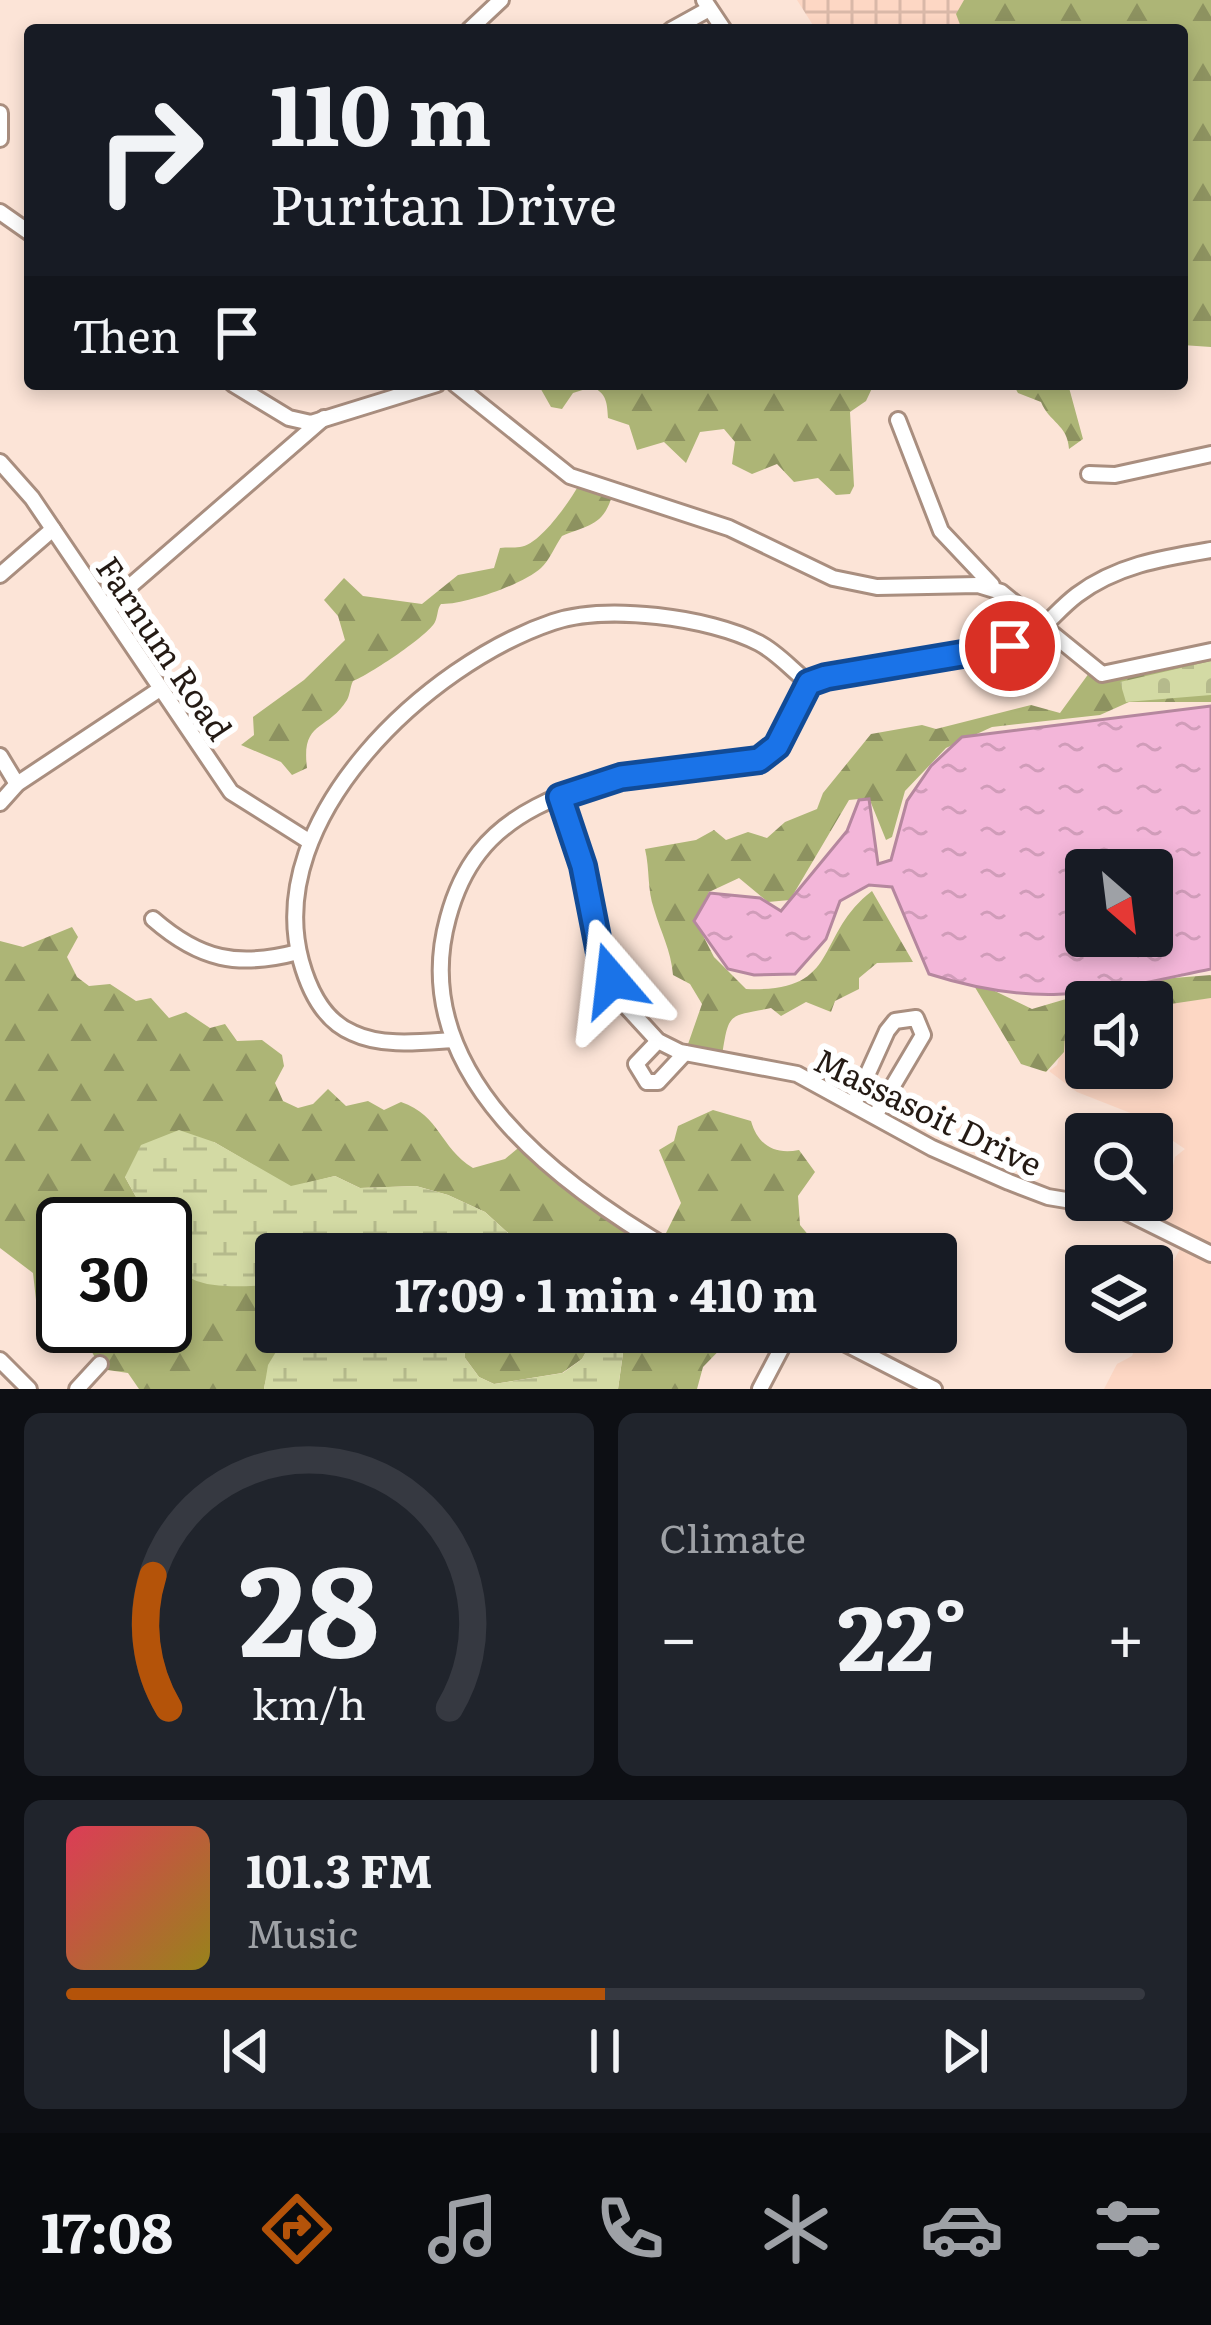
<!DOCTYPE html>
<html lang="en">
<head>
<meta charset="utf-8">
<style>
	:root { --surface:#171b24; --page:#20242c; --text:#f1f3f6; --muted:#9ea1a6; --line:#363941; --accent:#b45309 }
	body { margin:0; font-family:Literata,serif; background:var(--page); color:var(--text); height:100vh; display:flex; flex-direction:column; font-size:45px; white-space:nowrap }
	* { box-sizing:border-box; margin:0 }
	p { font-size:39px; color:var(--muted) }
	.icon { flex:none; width:66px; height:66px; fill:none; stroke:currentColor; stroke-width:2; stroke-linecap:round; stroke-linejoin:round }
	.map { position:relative; height:1389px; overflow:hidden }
	.drawer { display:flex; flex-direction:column; gap:24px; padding:24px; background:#0d0f14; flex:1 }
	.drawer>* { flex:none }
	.banner { position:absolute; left:24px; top:24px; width:1164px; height:366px; border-radius:12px; box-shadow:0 6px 18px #0003; background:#171b24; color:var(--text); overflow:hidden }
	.needle { width:78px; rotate:152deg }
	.buttons { position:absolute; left:1065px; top:849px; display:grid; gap:24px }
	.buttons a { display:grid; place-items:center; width:108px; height:108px; border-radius:12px; background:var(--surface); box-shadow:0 6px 18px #0003; font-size:60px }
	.speed { position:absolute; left:36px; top:1197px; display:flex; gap:24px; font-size:60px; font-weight:700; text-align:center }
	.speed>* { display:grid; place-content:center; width:156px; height:156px; border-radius:50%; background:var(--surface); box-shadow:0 6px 18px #0003; line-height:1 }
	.speed .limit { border:6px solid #111; border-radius:18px; background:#fff; color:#111 }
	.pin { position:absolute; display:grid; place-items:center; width:102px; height:102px; color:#fff; margin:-51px; border:6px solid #fff; border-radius:50%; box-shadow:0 3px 12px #0007 }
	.me { position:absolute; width:132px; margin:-66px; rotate:343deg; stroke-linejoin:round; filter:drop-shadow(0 0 9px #0008) }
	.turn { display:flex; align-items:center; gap:42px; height:252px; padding:0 48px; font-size:54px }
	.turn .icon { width:156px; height:156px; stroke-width:2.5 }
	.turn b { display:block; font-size:84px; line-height:102px }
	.then { display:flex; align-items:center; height:114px; padding:0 48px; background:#0003; gap:24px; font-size:45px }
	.big { font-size:90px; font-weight:700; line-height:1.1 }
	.drawer .tile { flex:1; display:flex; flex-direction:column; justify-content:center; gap:18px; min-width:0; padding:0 42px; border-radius:18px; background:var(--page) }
	.drawer .dial { align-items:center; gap:0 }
	.dial svg { height:312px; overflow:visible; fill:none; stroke:var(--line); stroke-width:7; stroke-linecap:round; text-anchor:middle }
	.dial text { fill:var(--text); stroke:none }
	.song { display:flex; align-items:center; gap:36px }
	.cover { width:144px; height:144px; border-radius:18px; background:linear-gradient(135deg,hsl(350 70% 55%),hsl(50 70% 35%)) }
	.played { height:12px; border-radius:6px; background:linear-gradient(90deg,var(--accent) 50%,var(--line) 50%) }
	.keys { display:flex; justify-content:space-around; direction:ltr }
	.heat { display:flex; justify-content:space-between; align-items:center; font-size:66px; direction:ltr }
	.drawer .tiles { flex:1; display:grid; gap:24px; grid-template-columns:1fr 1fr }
	.tile:last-child { grid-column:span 2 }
	.trip { position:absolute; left:255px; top:1233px; width:702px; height:120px; border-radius:12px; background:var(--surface); box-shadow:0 6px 18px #0003; font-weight:700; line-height:120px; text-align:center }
	.tab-bar { display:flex; height:192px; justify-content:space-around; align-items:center; background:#090b0e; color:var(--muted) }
	.tab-bar .icon { width:84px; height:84px }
	.tab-bar .active { color:var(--accent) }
	.tab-bar b { font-size:54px; color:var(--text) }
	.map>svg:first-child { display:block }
	.built { fill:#fdd7c4 }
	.industrial { fill:url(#industrial-grid) }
	.forest { fill:url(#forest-firs) }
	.wetland { fill:url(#wetland-marsh) }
	.cemetery { fill:url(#cemetery-stones) }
	.water { fill:url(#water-ripples); stroke:#b5879e; stroke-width:3; fill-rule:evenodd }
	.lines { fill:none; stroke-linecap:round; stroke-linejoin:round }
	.minor-casing { stroke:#a98e7f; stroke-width:20 }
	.minor { stroke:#fff; stroke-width:14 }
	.route-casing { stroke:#114b97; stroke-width:30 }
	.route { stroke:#1a73e8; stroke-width:21 }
	.labels { text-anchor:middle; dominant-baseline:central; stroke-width:12; stroke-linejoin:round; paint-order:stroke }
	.street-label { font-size:33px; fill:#241a14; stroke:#fff }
</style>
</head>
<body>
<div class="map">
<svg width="1211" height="1389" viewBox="0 0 1211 1389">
	<defs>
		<pattern id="industrial-grid" width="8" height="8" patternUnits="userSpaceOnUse" patternTransform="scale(3)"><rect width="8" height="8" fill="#fdd7c4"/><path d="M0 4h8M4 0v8" fill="none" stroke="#d9b8a8"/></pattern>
		<pattern id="forest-firs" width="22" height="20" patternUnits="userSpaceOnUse" patternTransform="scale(3)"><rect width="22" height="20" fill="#adb576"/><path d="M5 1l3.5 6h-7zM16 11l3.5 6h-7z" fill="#8d9260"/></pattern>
		<pattern id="wetland-marsh" width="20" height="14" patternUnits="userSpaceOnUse" patternTransform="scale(3)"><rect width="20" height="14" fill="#d3daa4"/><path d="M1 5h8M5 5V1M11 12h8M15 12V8" fill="none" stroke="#b5ba8c"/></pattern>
		<pattern id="cemetery-stones" width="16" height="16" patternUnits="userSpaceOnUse" patternTransform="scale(3)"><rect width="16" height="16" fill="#d3daa4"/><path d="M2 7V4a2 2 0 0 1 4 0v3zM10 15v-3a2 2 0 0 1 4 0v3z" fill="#b5ba8c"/></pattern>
		<pattern id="water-ripples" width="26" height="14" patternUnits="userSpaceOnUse" patternTransform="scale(3)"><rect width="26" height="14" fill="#f3b6d9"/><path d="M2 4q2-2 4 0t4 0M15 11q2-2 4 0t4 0" fill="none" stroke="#d09cb9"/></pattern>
	</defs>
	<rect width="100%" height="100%" fill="#fce4d7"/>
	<path class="built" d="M 1211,998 L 1211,1389 L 1104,1389 L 1117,1364 L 1132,1356 L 1138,1341 L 1152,1332 L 1160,1285 L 1184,1242 L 1144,1219 L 1161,1177 L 1171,1174 L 1175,1157 L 1185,1149 L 1133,1114 L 1077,1092 L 1049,1071 L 1057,1065 L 1065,1037 L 1086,1024 L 1086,1068 L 1152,1068 L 1152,1005 Z"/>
	<path class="industrial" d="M 797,0 L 964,0 L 957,14 L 962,30 L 816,30 Z"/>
	<g class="forest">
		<path d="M 964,0 L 1211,0 L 1211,347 L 1182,345 L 1182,30 L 962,30 L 956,14 Z"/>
		<path d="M 538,384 L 874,384 L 866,401 L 850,412 L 854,486 L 850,494 L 836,495 L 818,478 L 794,482 L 777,464 L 752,474 L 732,464 L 735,442 L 724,429 L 700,432 L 686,463 L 664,442 L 637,450 L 629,425 L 608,418 C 607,404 607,393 592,387 L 573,393 L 562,409 L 551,407 Z"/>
		<path d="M 1013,384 L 1068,384 L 1083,439 L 1069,449 C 1068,425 1049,422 1041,402 L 1018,393 Z"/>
		<path d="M 580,483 L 612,496 C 603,526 588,525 562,536 C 555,546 549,561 541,568 C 524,584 464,605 441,604 C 437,609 438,616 435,622 C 429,635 369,675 353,681 C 350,687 350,695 347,700 C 327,732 301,720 307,768 L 292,775 L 281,762 L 241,745 L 254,735 L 253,717 L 304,680 L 345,640 L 338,616 L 324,600 L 344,578 L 363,596 L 422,604 L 458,575 L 494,568 L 500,548 C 507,547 513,548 520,547 C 540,545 570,501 580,483 Z"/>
		<path d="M 1211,652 L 1211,702 L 1129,702 L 1100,715 L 992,727 L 946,748 L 905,791 L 892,837 L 886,840 L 869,798 L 849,800 L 790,900 L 768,902 L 739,878 L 709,892 L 696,922 L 714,957 L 746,989 C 843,993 813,936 872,891 L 913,962 L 877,963 L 859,978 L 859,989 L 835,1001 L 831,1012 L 806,1002 L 781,1016 L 771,1008 C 729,1017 729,1010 722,1056 L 687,1047 L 702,1004 L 690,984 L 673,975 C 671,950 661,933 654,909 C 647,889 650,870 645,849 L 696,840 L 714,830 L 726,840 L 748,832 L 767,838 L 785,822 L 817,809 L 823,793 L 871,734 L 922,725 L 936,729 L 1031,705 L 1060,713 L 1092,669 Z"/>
		<path d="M 72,927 L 78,937 L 67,957 L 77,977 L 89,986 L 110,984 L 136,1001 L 151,998 L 169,1018 L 186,1012 L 210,1028 L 225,1024 L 237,1041 L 262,1040 L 282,1055 L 284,1066 L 275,1083 L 283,1101 L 298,1108 L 313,1104 L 328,1089 L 346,1106 L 368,1101 L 384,1110 L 401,1102 C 441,1116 439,1147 473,1168 L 505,1159 L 523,1144 L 661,1243 L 681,1203 L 659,1150 L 674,1141 L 678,1126 L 713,1110 L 751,1121 C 758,1145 774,1155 799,1150 L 815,1172 L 798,1196 L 800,1225 L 810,1237 L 804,1254 L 531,1254 L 485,1212 L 448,1195 L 416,1186 L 360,1188 L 335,1176 L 291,1187 L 214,1142 L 125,1177 L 151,1224 L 63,1224 L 63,1326 L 165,1326 L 165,1250 L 176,1271 L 269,1285 L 276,1293 L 276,1332 L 288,1332 C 281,1354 268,1365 264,1389 L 139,1389 L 128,1373 L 101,1369 L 84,1337 L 67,1332 L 37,1309 L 33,1273 L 0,1248 L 0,941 L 23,947 Z"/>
		<path d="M 1211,975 L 1211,998 L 1157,1006 L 1086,1002 L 1086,1024 L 1065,1037 L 1064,1052 L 1046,1072 L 1021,1064 L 970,979 L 1032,1009 L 1124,982 Z"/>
		<path d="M 464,1332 L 597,1332 L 582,1359 L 562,1373 L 494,1384 L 479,1377 L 465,1358 Z"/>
		<path d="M 619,1332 L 737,1332 L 703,1367 L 697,1389 L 618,1389 L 625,1339 Z"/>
	</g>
	<g class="wetland">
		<path d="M 179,1130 L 214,1142 L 291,1186 L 335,1176 L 360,1188 L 416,1186 L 448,1195 L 485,1212 L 531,1254 L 276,1254 L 276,1293 L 268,1285 C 214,1288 165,1291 165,1224 L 151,1224 L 125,1177 L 141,1145 Z"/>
		<path d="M 288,1332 L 464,1332 L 465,1358 L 479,1377 L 494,1384 L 563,1373 L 582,1359 L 597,1332 L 619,1332 L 625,1338 L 618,1389 L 264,1389 L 268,1365 Z"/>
	</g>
	<path class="cemetery" d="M 1211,661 L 1211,695 L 1126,702 L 1120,682 Z"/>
	<path class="water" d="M 1211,706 L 1211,969 C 1099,992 1042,1010 929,974 L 892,887 L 869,885 L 840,901 L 826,939 L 795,974 L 754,975 L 728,969 L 694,921 L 710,893 L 760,898 L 781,911 L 847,831 L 859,800 L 869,799 L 878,864 L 891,860 L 907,801 L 931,766 L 962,737 ZM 1152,870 L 1152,936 L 1086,936 L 1086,870 Z"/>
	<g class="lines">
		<defs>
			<g id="minor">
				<path d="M 704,0 L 724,30"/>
				<path d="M 469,30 L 501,0"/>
				<path d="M 671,30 L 709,9"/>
				<path d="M 0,113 L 0,139"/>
				<path d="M 0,212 L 30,233"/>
				<path d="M 233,384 L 289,418 L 311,423 L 437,384"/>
				<path d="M 455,384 L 570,476 L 729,528 L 833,578 L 877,587 L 978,585 L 1001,592 L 1102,674 L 1211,651"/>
				<path d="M 898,420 L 941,531 L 992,585"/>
				<path d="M 0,462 L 32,498 L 231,792 L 307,840"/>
				<path d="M 1089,474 L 1115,475 L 1211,454"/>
				<path d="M 0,575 L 53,529"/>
				<path d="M 106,607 L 324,418"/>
				<path d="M 0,756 L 17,784"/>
				<path d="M 560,797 L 583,866 L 601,958 L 624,1004 L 658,1041 L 680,1052 L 797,1074 L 932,1148 L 1009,1182 L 1048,1197 L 1120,1209 L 1211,1254"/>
				<path d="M 0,803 L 17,784 L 160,689"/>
				<path d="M 153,919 C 200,960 238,968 298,952"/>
				<path d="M 453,1040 C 422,1042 382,1047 353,1033 C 324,1021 309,990 301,961 C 262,818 428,664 553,622 C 606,604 709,617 759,643 C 778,653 792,670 809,683"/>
				<path d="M 658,1041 L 636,1064 L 647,1082 L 658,1082 L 685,1053"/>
				<path d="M 854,1104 L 887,1031 L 895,1021 L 916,1018 L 923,1035 L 875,1116"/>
				<path d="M 678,1254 C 562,1187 405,1074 448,918 C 462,866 488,832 536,807 C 576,786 623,775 668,770 C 699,766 728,769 759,760 L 777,746 L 809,683 L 1010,646 C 1041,636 1052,614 1077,595 C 1117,565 1163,558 1211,550"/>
				<path d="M 823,1332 L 934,1389"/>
				<path d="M 0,1360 L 29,1389"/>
				<path d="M 77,1389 L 100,1364"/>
				<path d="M 760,1389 L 790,1332"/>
			</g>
		</defs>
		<use href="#minor" class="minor-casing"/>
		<use href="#minor" class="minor"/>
	</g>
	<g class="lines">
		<defs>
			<path id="route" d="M 612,980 L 601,958 L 583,866 L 560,797 L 621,777 L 759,760 L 777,746 L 809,683 L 826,677 L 1010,646"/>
		</defs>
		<use href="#route" class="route-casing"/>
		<use href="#route" class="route"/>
	</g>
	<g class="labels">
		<g class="street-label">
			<text transform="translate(166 647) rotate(56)">Farnum Road</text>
			<text transform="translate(929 1110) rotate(26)">Massasoit Drive</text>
		</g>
	</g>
</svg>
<div class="buttons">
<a><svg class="needle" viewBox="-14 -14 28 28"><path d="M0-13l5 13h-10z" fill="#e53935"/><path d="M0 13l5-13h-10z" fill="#9ea1a6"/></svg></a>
<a><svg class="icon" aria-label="sound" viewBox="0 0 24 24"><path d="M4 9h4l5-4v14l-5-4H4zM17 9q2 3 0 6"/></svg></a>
<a><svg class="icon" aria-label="search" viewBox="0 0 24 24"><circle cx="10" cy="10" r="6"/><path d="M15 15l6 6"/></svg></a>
<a><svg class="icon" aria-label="layers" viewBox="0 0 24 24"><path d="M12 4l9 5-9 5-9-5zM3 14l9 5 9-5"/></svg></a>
</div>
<div class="speed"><div class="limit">30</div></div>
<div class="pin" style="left:1010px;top:646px;background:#d93025"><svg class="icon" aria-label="arrive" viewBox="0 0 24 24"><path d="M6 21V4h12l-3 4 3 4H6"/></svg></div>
<svg class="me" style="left:612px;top:980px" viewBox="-20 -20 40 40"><path d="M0-17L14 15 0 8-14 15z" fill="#1a73e8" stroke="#fff" stroke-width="4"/></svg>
<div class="trip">17:09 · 1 min · 410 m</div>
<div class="banner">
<div class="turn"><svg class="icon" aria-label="right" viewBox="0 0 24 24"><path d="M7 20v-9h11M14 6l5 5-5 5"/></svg><div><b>110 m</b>Puritan Drive</div></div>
<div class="then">Then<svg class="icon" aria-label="arrive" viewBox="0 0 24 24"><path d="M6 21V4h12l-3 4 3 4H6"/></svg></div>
</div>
</div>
<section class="drawer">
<div class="tiles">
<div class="tile dial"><svg viewBox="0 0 100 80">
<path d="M14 69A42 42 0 1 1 86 69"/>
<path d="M14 69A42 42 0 0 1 10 35" stroke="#b45309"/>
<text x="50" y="56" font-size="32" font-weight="700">28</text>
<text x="50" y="72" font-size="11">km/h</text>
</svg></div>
<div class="tile"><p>Climate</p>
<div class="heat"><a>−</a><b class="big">22°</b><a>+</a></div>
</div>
<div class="tile">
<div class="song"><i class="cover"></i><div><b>101.3 FM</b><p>Music</p></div></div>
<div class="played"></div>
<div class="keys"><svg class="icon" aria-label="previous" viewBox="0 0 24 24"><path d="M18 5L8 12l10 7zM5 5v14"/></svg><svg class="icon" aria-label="pause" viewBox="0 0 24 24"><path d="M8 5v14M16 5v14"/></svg><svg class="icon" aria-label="next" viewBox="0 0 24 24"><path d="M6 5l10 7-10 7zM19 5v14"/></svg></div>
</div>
</div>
</section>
<nav class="tab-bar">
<b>17:08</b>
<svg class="icon active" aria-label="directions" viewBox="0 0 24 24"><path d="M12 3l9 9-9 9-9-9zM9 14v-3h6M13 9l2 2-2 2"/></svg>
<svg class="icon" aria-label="music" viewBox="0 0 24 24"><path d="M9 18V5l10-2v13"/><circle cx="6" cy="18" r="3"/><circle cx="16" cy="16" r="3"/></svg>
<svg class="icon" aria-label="phone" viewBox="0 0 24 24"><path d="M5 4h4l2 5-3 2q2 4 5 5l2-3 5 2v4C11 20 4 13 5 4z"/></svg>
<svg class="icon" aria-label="climate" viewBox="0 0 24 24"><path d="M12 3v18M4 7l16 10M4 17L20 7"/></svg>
<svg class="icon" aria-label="car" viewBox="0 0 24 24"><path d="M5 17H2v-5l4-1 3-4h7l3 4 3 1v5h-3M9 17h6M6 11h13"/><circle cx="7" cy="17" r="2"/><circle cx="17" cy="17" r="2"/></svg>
<svg class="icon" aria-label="filters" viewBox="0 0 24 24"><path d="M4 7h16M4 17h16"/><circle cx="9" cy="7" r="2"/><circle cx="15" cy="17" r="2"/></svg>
</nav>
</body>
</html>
